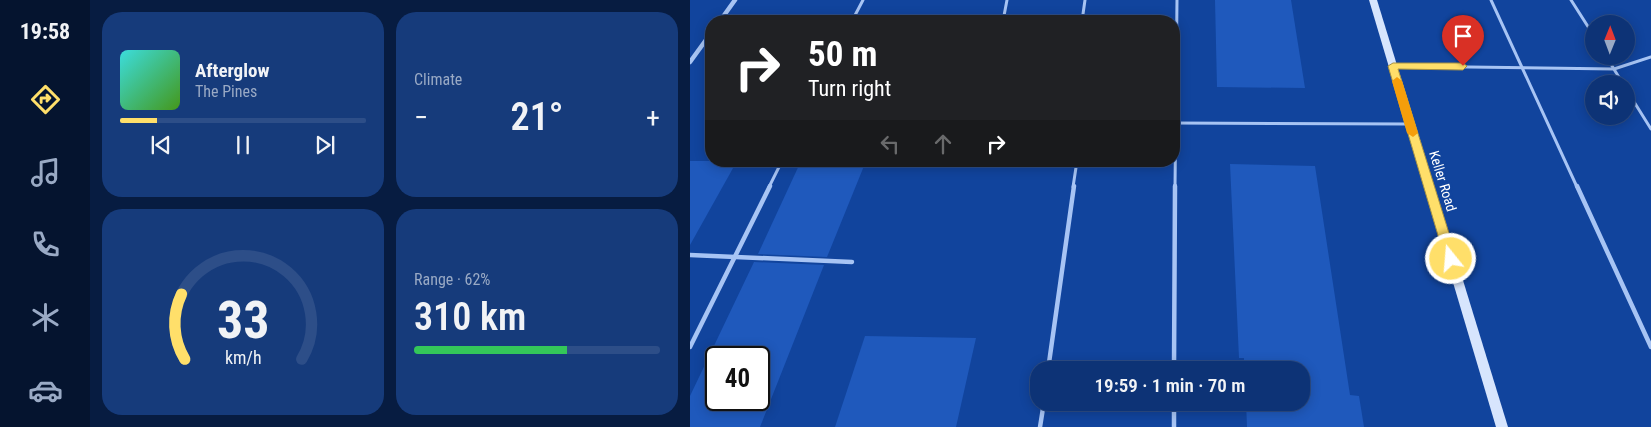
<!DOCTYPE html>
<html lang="en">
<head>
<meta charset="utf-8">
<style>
	:root { --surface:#0d3376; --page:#163b7b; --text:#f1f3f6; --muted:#9aaac5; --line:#2d4e88; --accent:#ffdf6a }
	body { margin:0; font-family:"Roboto Condensed",sans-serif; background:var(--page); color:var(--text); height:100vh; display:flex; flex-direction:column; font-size:19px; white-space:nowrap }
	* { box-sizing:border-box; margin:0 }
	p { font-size:16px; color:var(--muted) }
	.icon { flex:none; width:28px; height:28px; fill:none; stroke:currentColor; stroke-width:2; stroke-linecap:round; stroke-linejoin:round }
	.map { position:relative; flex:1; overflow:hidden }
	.drawer { display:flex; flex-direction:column; gap:12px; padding:12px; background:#071c41; width:600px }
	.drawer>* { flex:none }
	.hud { position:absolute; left:15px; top:15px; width:475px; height:152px; border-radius:20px; box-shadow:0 2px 12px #0003,0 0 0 1px var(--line); background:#202124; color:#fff; overflow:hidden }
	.needle { width:32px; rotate:1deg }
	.fabs { position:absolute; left:895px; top:15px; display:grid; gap:10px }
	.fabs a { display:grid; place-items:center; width:50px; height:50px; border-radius:50%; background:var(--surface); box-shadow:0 2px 12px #0003,0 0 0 1px var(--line); font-size:25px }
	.speed { position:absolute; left:15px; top:346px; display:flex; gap:10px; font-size:25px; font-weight:700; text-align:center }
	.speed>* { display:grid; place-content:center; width:65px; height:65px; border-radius:50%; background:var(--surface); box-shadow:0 2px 12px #0003,0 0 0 1px var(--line); line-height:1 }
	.speed .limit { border:2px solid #111; border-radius:8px; background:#fff; color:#111 }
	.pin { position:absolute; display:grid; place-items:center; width:42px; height:42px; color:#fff; margin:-51px -21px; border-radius:50% 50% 50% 0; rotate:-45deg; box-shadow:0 0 5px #0007 }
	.pin .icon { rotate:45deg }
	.me { position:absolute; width:55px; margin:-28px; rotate:343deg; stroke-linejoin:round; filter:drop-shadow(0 0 4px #0008) }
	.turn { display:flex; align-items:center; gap:18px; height:105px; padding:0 20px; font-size:22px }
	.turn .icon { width:65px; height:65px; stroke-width:2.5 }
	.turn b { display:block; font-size:35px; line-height:42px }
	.lanes { display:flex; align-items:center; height:48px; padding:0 20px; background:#0003; justify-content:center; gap:25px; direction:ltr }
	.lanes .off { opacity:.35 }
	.big { font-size:38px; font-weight:600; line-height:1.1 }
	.drawer .tile { flex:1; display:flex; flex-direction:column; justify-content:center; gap:8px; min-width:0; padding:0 18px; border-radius:20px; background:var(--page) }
	.drawer .dial { align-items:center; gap:0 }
	.dial svg { height:130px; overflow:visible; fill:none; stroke:var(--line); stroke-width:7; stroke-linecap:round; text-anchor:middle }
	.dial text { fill:var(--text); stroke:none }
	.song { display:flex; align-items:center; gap:15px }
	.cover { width:60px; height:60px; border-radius:8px; background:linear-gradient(135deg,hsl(180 70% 55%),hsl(100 70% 35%)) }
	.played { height:5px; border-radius:2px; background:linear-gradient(90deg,var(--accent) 15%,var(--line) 15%) }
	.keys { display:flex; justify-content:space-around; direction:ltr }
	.heat { display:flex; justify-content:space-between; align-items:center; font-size:28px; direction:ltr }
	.charge { height:8px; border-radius:4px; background:linear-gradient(90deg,#34c759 62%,var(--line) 0) }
	.drawer .tiles { flex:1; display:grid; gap:12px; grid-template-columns:repeat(2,1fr) }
	.trip { position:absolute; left:340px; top:361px; width:280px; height:50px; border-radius:20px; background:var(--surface); box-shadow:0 2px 12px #0003,0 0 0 1px var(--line); font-weight:600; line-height:50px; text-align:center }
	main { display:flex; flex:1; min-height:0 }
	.menu { display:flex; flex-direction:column; width:90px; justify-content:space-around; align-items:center; background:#05142f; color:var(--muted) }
	.menu .icon { width:35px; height:35px }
	.menu .on { color:var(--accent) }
	.menu b { font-size:22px; color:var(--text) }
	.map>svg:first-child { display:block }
	.building { fill:#1f59bc; fill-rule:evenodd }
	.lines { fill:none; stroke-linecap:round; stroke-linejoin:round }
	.lane-far1 { stroke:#a7c4f4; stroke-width:3 }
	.lane { stroke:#a7c4f4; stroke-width:4.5 }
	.street { stroke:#a7c4f4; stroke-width:4.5 }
	.secondary { fill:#d7e5fd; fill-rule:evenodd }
	.route { fill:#ffdf6a; stroke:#a69145 }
	.slow { fill:#f59e0b }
	.labels { text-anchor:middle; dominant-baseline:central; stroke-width:5; stroke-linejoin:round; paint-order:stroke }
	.street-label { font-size:14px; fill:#fff; stroke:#11449d }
</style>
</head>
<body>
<main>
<nav class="menu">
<b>19:58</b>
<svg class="icon on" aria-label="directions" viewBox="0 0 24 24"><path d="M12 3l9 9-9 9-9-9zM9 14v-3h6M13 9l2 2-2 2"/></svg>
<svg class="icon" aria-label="music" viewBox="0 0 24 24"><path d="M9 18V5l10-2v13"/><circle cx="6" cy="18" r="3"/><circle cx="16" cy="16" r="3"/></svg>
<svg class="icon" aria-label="phone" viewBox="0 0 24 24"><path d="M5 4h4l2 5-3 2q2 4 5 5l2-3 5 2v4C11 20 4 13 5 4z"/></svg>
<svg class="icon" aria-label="climate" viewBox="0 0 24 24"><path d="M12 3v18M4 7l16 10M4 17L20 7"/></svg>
<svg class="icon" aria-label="car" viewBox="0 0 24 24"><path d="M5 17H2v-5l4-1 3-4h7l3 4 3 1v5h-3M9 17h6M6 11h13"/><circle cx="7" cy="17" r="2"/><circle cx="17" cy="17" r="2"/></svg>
</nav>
<section class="drawer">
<div class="tiles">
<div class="tile">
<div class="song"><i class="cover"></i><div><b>Afterglow</b><p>The Pines</p></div></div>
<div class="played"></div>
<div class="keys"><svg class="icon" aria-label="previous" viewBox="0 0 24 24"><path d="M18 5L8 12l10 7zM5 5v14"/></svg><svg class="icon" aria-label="pause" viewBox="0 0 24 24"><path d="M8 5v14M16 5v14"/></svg><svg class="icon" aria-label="next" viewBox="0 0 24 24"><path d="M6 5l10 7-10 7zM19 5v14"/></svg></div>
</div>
<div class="tile"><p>Climate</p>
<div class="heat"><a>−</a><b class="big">21°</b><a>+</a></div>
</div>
<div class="tile dial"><svg viewBox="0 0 100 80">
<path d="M14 69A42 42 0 1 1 86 69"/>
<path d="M14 69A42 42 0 0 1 12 29" stroke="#ffdf6a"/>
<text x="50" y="56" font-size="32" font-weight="700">33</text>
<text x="50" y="72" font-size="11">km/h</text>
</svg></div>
<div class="tile"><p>Range · 62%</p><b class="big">310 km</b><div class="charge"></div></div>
</div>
</section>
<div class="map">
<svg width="961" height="427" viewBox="0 0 961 427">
	<rect width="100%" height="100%" fill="#11449d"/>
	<g class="building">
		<path d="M 525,0 L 601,0 L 615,88 L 527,87 Z"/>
		<path d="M 0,161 L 47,161 L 0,245 Z"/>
		<path d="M 111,161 L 176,161 L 137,257 L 68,254 Z"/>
		<path d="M 540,164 L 625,166 L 660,395 L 669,396 L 674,427 L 557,427 L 556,402 L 611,402 L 611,370 L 554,370 L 554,358 L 549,358 Z"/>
		<path d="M 64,262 L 134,265 L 70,427 L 0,427 L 0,396 ZM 26,358 L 69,358 L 69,400 L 26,400 Z"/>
		<path d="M 175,336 L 286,338 L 266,427 L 145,427 Z"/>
	</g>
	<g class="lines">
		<g class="lane-far1">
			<path d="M 801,0 L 887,187"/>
			<path d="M 881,0 L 904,36"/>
			<path d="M 162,21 L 173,0"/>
			<path d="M 313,21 L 317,0"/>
			<path d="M 392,21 L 395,0"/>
			<path d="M 916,56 L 933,84"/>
			<path d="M 703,66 L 924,69 L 961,57"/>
			<path d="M 936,89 L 961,129"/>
			<path d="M 484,123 L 719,124"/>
			<path d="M 79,187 L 92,161"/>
			<path d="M 383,187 L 387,161"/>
			<path d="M 485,187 L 487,0"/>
		</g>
		<g class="lane">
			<path d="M 887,186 L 961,347"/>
			<path d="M 0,255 L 162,262"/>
			<path d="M 0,347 L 80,186"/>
			<path d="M 358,370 L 384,186"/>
			<path d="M 484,370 L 485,186"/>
			<path d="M 484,402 L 484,427"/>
			<path d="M 350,427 L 354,402"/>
		</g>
		<g class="street">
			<path d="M 30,21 L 45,0"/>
			<path d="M 0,62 L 21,33"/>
		</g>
		<path class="secondary" d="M 679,0 L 687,0 L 818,427 L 806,427 Z"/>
	</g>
	<path class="route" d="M 703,63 L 773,63 L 777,66 L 773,70 L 708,69 L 767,259 L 765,263 L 761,264 L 757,263 L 755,259 L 698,66 Z"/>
	<path class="slow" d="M 707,77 L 712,81 L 728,133 L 723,137 L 717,133 L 702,81 Z"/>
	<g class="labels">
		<g class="street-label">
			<text transform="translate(753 181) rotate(73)">Keller Road</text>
		</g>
	</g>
</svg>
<div class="fabs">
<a><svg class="needle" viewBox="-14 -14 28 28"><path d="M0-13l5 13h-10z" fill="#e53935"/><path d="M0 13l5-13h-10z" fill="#9aaac5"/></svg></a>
<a><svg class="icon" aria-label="sound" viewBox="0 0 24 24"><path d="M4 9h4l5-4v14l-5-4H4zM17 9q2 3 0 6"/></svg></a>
</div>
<div class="speed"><div class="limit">40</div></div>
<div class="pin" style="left:773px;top:66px;background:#d93025"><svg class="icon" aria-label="arrive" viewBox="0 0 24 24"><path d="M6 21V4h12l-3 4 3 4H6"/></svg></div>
<svg class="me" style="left:761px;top:259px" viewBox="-20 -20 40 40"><circle r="17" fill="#ffdf6a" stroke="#fff" stroke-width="3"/><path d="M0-11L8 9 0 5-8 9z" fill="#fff"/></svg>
<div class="trip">19:59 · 1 min · 70 m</div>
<div class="hud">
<div class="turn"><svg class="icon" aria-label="right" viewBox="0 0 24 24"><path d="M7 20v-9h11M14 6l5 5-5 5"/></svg><div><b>50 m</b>Turn right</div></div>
<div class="lanes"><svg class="icon off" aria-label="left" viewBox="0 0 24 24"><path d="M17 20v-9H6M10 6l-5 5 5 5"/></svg><svg class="icon off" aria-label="ahead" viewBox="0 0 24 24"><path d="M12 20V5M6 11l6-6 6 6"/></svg><svg class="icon" aria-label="right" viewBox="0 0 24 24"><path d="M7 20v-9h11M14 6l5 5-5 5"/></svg></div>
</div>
</div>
</main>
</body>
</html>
